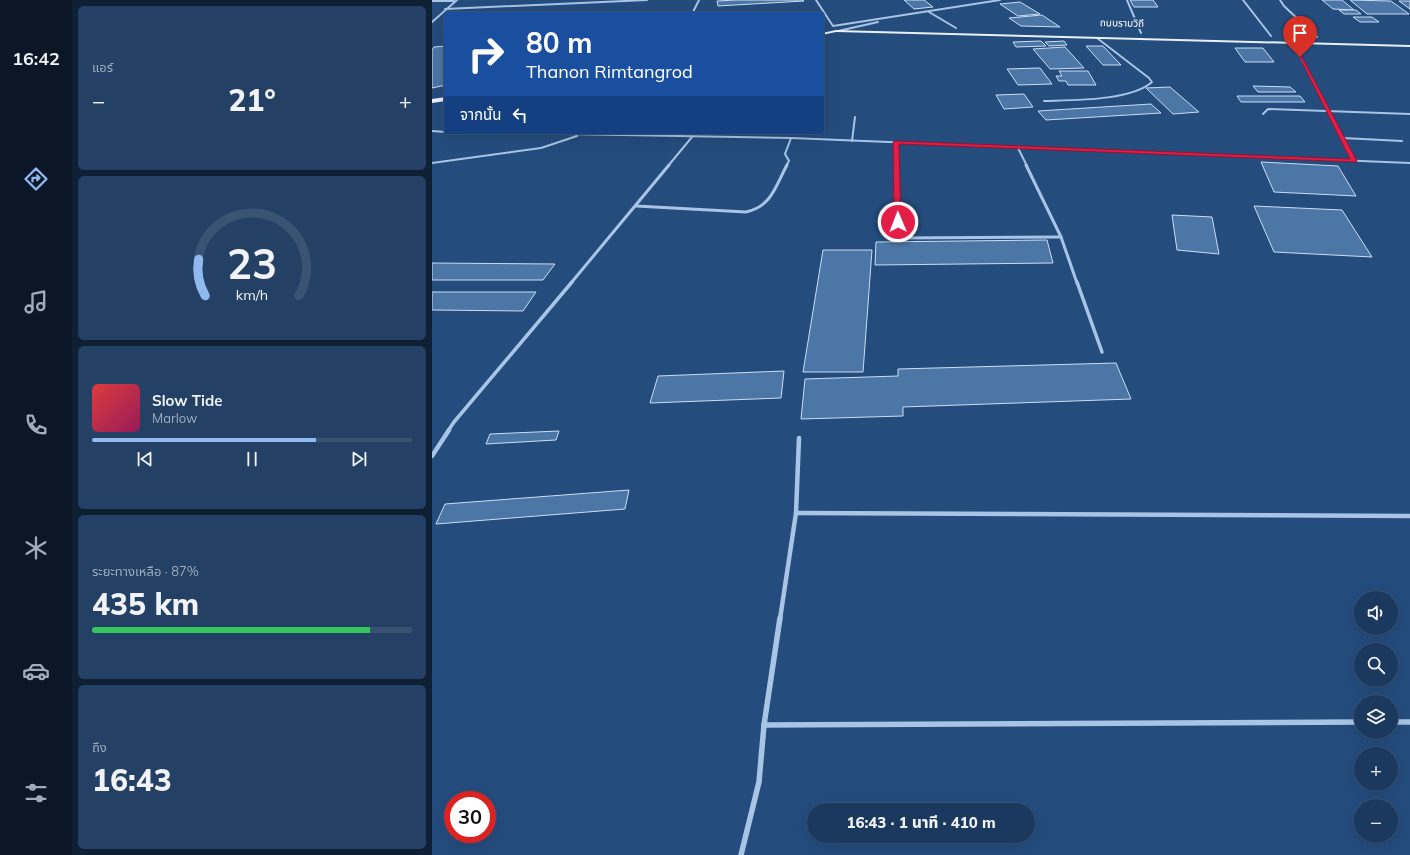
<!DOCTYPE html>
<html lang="th">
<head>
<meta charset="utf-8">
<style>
	:root { --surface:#1b395e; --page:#244064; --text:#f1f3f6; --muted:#a0acbc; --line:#395373; --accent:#90b9f0 }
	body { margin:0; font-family:Mulish,"Noto Sans Thai",sans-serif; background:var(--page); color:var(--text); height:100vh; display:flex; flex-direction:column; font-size:15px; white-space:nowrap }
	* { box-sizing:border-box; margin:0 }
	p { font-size:13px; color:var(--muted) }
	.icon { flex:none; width:22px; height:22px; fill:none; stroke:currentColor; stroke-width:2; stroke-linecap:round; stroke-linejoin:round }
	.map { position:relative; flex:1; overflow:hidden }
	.drawer { display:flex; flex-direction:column; gap:6px; padding:6px; background:#0f1f34; width:360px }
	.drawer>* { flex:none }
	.hud { position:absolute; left:12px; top:12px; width:380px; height:122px; border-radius:4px; box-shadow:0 4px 16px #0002,0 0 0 1px var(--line); background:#1a4fa0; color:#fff; overflow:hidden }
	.fabs { position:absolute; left:922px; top:591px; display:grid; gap:8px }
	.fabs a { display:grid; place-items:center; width:44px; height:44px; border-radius:50%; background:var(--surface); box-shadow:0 4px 16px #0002,0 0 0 1px var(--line); font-size:20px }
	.speed { position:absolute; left:12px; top:791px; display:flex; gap:8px; font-size:20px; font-weight:700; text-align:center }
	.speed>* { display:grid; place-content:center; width:52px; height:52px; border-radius:50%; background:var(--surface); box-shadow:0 4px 16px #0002,0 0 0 1px var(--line); line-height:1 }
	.speed .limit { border:6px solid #d22; background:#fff; color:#111 }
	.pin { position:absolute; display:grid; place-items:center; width:34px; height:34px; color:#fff; margin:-41px -17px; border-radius:50% 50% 50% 0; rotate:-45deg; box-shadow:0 0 4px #0007 }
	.pin .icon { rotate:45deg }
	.me { position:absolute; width:44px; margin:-22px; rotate:359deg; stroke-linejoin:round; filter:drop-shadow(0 0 3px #0008) }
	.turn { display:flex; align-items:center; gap:14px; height:84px; padding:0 16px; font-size:18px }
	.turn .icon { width:52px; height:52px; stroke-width:2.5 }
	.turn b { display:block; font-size:28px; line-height:34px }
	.then { display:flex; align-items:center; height:38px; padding:0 16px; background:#0003; gap:8px; font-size:15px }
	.big { font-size:30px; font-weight:800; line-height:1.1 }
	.drawer .widget { flex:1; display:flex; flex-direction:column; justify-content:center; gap:6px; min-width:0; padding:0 14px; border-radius:6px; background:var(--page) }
	.drawer .dial { align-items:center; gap:0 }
	.dial svg { height:104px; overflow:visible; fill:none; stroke:var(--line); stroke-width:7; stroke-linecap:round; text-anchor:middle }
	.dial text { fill:var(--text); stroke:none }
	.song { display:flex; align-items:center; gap:12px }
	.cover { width:48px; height:48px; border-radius:6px; background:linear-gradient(135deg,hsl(0 70% 55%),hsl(330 70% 35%)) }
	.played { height:4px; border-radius:2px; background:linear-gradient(90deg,var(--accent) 70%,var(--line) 70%) }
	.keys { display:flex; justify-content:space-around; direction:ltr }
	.heat { display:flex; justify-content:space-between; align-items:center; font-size:22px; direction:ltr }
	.charge { height:6px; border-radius:3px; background:linear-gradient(90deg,#34c759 87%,var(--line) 0) }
	.trip { position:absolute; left:375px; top:803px; width:228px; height:40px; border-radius:20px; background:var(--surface); box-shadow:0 4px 16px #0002,0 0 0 1px var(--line); font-weight:800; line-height:40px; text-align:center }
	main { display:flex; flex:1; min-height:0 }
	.menu { display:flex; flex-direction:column; width:72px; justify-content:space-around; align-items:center; background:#0b1726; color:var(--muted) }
	.menu .icon { width:28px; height:28px }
	.menu .current { color:var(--accent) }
	.menu b { font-size:18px; color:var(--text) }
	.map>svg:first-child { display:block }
	.building { fill:#4c76a6; stroke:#cbdef4 }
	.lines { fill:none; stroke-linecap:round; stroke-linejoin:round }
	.minor-far4 { stroke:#a8c5e6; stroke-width:2 }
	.minor-far3 { stroke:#a8c5e6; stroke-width:3 }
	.minor-far2 { stroke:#a8c5e6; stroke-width:3.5 }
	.minor-far1 { stroke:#a8c5e6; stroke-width:4.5 }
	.minor { stroke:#a8c5e6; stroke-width:5.5 }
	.primary { fill:#e9f1fd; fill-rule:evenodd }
	.route { fill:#e11d48; stroke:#92132f }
	.labels { text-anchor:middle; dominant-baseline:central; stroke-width:4; stroke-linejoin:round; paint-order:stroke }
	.far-street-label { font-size:10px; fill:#fff; stroke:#244c7d }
</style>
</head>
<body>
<main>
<nav class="menu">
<b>16:42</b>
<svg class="icon current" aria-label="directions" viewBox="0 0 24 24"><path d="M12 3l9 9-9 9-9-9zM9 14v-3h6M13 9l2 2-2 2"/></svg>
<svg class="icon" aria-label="music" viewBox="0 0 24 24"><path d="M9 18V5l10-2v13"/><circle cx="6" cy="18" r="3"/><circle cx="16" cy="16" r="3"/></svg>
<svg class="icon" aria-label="phone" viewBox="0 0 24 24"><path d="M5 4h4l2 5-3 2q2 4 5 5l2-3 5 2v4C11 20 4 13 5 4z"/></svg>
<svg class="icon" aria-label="climate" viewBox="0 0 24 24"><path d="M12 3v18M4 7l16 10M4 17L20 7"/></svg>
<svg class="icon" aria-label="car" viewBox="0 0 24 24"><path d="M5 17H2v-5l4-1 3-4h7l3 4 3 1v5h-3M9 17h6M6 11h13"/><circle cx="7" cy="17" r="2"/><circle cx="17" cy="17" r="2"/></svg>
<svg class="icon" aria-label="filters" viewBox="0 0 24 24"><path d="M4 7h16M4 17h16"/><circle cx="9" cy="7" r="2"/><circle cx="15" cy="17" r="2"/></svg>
</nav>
<section class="drawer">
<div class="widget"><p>แอร์</p>
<div class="heat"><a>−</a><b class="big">21°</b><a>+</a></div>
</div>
<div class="widget dial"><svg viewBox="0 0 100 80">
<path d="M14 69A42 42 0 1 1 86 69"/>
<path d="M14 69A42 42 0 0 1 9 41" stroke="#90b9f0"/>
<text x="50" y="56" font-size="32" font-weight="700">23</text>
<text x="50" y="72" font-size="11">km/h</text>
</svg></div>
<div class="widget">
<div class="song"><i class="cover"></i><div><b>Slow Tide</b><p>Marlow</p></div></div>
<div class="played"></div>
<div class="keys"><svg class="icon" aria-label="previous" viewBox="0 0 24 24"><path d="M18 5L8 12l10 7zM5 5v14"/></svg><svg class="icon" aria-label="pause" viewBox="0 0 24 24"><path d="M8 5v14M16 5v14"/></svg><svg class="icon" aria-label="next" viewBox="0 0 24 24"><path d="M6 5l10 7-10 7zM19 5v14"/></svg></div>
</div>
<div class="widget"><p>ระยะทางเหลือ · 87%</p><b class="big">435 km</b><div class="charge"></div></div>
<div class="widget"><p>ถึง</p><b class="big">16:43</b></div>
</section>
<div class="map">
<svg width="978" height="855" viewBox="0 0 978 855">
	<rect width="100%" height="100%" fill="#244c7d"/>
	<g class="building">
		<path d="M 304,0 L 371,0 L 372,1 L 286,6 L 285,1 Z"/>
		<path d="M 472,0 L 492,0 L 501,7 L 482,9 Z"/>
		<path d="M 698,0 L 721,0 L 726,7 L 702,7 Z"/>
		<path d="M 890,0 L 910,0 L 922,10 L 901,9 Z"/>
		<path d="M 918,0 L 959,1 L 977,14 L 935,14 Z"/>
		<path d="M 967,1 L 978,1 L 978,9 Z"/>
		<path d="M 588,2 L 608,14 L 586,16 L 568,4 Z"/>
		<path d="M 907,10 L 924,10 L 929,14 L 912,14 Z"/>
		<path d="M 610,15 L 628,27 L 589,26 L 577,18 Z"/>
		<path d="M 921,17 L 940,17 L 947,22 L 928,22 Z"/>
		<path d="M 609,41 L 614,46 L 584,47 L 581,42 Z"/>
		<path d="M 632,41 L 635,45 L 617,46 L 613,42 Z"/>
		<path d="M 14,46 L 14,85 L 0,88 L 0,50 L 2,47 Z"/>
		<path d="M 654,46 L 671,46 L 689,65 L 671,65 Z"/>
		<path d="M 633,47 L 652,68 L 618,69 L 601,49 Z"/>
		<path d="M 803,48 L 831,48 L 842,62 L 813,62 Z"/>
		<path d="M 608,68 L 620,84 L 586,85 L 575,69 Z"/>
		<path d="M 627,71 L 656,71 L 664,85 L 636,85 L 634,81 L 627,81 L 624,76 L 630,76 Z"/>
		<path d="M 821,86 L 858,87 L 864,92 L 826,92 Z"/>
		<path d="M 738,87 L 767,112 L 741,114 L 714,88 Z"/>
		<path d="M 592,94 L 601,107 L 572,109 L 564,95 Z"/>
		<path d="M 805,96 L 868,96 L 873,102 L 809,102 Z"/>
		<path d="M 719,104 L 729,113 L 614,120 L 606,111 Z"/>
		<path d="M 829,162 L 906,166 L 924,196 L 842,192 Z"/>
		<path d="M 822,206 L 910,210 L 940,257 L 842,252 Z"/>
		<path d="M 740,215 L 780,217 L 787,254 L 745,250 Z"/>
		<path d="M 615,240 L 621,263 L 443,265 L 444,242 Z"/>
		<path d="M 391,250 L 440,250 L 431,372 L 371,372 Z"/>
		<path d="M 0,263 L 123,264 L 111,280 L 0,280 Z"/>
		<path d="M 0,292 L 104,292 L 91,311 L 0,310 Z"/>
		<path d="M 684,363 L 699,399 L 471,407 L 471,416 L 369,419 L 373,379 L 466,376 L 466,369 Z"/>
		<path d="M 352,371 L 349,398 L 218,403 L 226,376 Z"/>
		<path d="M 127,431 L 124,440 L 54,444 L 58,434 Z"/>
		<path d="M 197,490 L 193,509 L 4,524 L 13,504 Z"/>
	</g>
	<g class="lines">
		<g class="minor-far4">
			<path d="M 384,0 L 401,26 L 568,0"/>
			<path d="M 695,0 L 709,33"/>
			<path d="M 811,0 L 839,36"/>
			<path d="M 848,0 L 852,6 L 885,37"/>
			<path d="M 0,1 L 22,1"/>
			<path d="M 13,9 L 215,0"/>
			<path d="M 497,12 L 524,28"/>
			<path d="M 260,14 L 267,0"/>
			<path d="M 0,22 L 25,0"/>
			<path d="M 406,31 L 446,22"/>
			<path d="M 861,43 L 922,161"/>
			<path d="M 612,101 C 640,100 699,101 720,82 L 717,78 L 665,38"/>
			<path d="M 831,114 L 836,109 L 978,114"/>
			<path d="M 0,131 L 14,132"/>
			<path d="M 23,132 L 359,138 L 978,163"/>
			<path d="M 911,138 L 970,141"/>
			<path d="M 420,141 L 423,117"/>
			<path d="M 464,142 L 465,166"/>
			<path d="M 586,148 L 595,166"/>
			<path d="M 0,163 L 109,148 L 145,136"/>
			<path d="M 236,166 L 260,137"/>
			<path d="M 354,166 L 357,161 L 353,154 L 359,138"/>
		</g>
		<g class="minor-far3">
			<path d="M 464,165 L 466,238 L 629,237"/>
			<path d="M 594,165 L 629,237 L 645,283"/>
			<path d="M 204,206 L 314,212 C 340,206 343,187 355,165"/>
			<path d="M 139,283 L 237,165"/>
		</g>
		<g class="minor-far2">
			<path d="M 645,282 L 670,352"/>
			<path d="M 16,431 L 22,422 L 140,282"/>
		</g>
		<g class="minor-far1">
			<path d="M 0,456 L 17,430"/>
			<path d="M 364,513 L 978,516"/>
			<path d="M 348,619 L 364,513 L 367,438"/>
		</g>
		<g class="minor">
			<path d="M 959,722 L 978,722"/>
			<path d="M 332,725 L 929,722"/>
			<path d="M 309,855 L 327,782 L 332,725 L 348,618"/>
		</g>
		<g class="primary">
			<path d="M 404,30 L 978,45 L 978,47 L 404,32 L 390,35 L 390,33 Z"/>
			<path d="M 14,97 L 14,101 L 0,103 L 0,99 Z"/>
		</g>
	</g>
	<path class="route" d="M 867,56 L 870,57 L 925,161 L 924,162 L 467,144 L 469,222 L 466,224 L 462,222 L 461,142 L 464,141 L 918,159 Z"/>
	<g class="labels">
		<g class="far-street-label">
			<text transform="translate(690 23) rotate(1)">ถนนรามวิถี</text>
		</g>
	</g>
</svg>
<div class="fabs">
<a><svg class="icon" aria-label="sound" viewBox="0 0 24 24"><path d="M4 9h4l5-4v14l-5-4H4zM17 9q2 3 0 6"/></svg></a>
<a><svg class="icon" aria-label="search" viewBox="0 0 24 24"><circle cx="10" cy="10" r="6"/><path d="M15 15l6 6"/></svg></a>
<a><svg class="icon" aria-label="layers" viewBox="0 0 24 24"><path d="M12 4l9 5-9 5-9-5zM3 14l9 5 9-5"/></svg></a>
<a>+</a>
<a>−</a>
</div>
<div class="speed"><div class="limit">30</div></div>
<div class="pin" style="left:868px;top:57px;background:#d93025"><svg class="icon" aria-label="arrive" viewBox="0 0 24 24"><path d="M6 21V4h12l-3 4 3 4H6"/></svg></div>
<svg class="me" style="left:466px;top:222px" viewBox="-20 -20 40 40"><circle r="17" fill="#e11d48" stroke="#fff" stroke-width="3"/><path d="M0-11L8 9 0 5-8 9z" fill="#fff"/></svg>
<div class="trip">16:43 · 1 นาที · 410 m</div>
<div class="hud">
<div class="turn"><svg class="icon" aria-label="right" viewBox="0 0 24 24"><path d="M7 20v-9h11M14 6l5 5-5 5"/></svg><div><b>80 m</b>Thanon Rimtangrod</div></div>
<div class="then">จากนั้น<svg class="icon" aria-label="left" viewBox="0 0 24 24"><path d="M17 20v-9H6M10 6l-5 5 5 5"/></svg></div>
</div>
</div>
</main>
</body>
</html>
